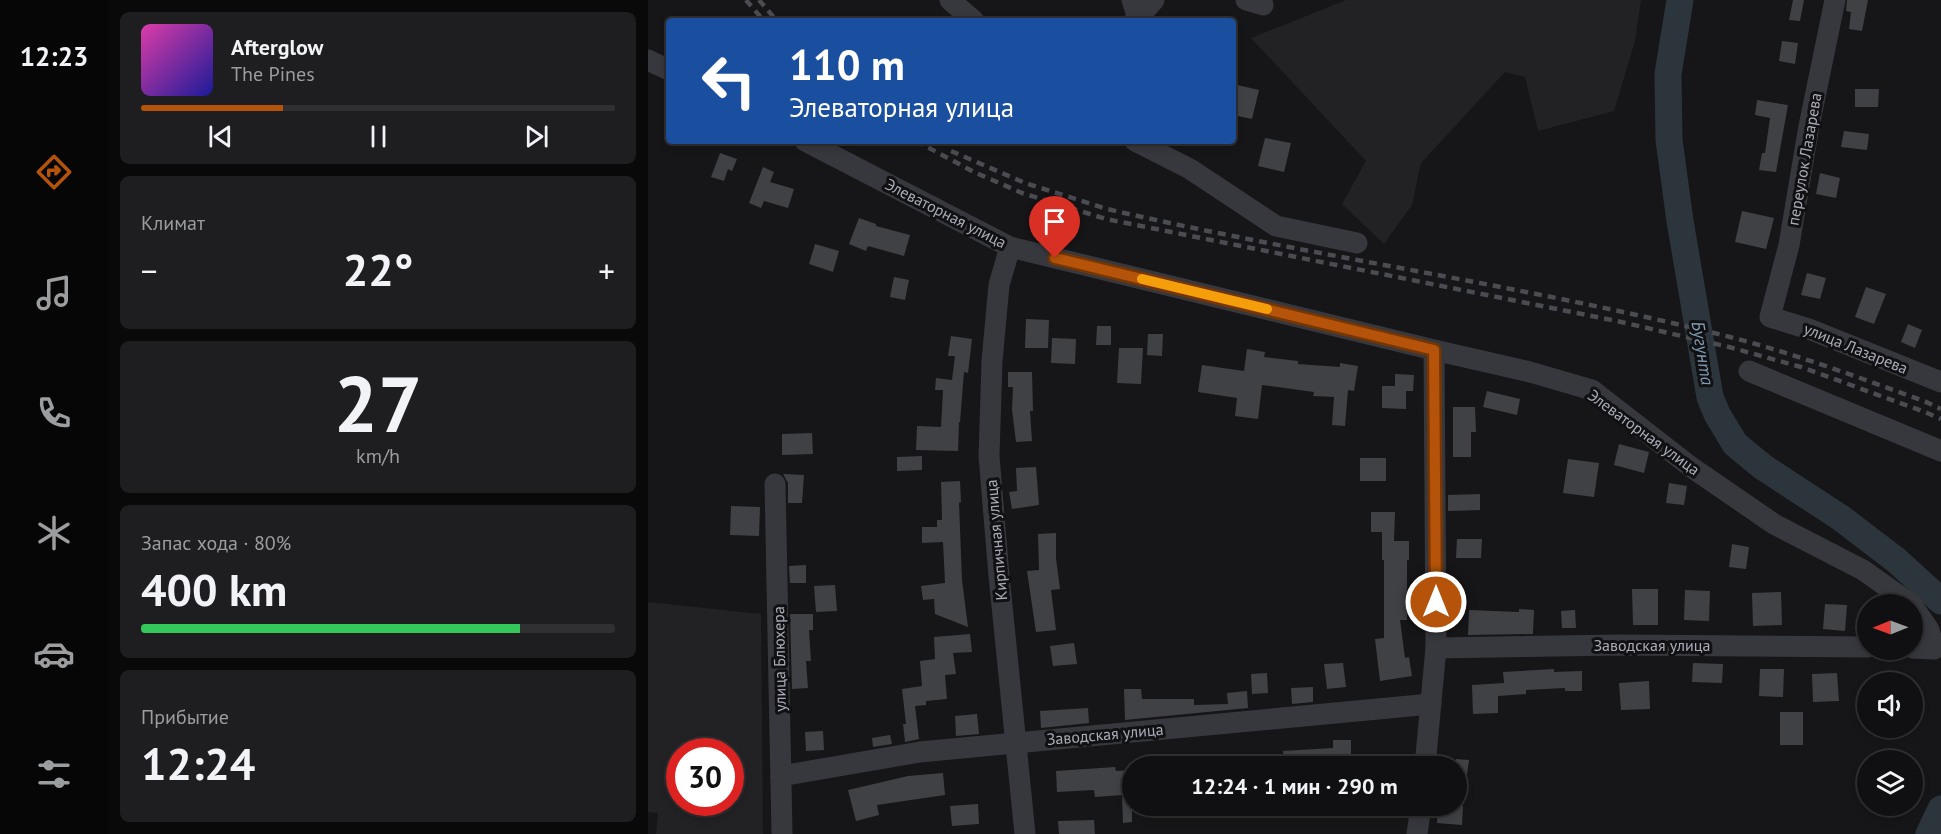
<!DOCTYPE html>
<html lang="ru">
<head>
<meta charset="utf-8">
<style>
	:root { --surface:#101012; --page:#1e1e20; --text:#f1f3f6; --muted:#9c9d9f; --line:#303032; --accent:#b45309 }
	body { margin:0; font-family:"PT Sans",sans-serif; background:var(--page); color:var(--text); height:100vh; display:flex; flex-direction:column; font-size:22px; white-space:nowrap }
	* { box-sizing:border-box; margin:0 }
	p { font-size:20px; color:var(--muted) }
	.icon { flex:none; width:33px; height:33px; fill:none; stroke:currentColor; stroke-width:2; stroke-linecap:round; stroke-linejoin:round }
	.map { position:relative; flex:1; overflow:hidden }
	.sheet { display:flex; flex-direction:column; gap:12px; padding:12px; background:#09090a; width:540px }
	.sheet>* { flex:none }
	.banner { position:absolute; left:18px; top:18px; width:570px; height:126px; border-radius:6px; box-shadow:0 3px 9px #0003,0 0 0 2px var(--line); background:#1a4fa0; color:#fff; overflow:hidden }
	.needle { width:39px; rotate:269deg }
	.tools { position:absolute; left:1209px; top:594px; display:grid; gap:12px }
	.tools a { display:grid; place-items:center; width:66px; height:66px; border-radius:50%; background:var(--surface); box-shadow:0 3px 9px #0003,0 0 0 2px var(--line); font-size:30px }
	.speed { position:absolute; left:18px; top:738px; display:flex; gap:12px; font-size:30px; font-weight:700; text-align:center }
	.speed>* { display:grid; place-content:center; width:78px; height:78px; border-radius:50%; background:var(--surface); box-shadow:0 3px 9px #0003,0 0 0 2px var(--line); line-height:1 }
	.speed .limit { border:9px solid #d22; background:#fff; color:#111 }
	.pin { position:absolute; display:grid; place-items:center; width:51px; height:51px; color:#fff; margin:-62px -26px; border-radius:50% 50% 50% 0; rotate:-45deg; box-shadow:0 0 6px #0007 }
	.pin .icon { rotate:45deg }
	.me { position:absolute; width:66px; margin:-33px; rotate:0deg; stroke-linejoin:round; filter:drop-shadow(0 0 4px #0008) }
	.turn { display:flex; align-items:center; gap:21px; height:126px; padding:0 24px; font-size:27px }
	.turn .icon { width:78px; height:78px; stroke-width:2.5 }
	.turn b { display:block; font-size:42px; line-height:51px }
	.big { font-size:45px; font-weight:800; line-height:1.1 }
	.sheet .tile { flex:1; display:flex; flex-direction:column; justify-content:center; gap:9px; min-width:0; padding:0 21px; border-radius:9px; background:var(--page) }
	.sheet .dial { align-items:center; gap:0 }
	.dial b { font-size:78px; line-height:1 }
	.song { display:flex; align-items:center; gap:18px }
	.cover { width:72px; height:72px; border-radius:9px; background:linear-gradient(135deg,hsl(320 70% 55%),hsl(240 70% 35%)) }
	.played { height:6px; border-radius:3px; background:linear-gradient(90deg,var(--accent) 30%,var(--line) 30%) }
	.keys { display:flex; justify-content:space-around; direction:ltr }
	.heat { display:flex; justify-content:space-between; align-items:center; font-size:33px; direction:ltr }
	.charge { height:9px; border-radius:4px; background:linear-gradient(90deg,#34c759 80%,var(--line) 0) }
	.trip { position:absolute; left:474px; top:756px; width:345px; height:60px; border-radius:30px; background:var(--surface); box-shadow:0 3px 9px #0003,0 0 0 2px var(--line); font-weight:800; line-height:60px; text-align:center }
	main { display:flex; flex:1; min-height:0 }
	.dock { display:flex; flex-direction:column; width:108px; justify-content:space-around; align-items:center; background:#060607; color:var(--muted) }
	.dock .icon { width:42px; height:42px }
	.dock .current { color:var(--accent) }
	.dock b { font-size:27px; color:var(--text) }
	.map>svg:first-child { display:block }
	.built { fill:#222225; fill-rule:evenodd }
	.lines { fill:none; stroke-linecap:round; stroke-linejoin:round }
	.river { stroke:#2c353c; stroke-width:27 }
	.building { fill:#404145 }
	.minor { stroke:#37383d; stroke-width:21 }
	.rail { stroke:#4a4c52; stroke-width:4.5; stroke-dasharray:8 6; stroke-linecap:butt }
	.route-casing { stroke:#753606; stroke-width:15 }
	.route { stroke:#b45309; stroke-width:10 }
	.slow { stroke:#f59e0b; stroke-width:10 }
	.labels { text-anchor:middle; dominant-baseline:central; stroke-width:6; stroke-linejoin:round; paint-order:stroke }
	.street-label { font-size:16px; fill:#a8adb8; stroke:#111113 }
	.water-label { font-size:18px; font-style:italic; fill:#7f9bb3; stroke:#111113 }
</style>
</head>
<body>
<main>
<nav class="dock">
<b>12:23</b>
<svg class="icon current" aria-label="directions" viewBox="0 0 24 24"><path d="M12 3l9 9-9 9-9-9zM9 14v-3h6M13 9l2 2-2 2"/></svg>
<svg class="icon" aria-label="music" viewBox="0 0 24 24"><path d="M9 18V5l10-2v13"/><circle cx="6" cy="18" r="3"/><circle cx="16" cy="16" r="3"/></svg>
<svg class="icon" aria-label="phone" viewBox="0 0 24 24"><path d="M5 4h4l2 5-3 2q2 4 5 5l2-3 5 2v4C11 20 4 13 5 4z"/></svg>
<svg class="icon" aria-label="climate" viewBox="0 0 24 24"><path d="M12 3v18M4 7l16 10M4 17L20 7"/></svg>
<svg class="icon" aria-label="car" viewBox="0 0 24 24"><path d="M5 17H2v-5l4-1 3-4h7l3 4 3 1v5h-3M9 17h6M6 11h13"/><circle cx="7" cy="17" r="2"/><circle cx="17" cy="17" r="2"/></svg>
<svg class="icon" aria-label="filters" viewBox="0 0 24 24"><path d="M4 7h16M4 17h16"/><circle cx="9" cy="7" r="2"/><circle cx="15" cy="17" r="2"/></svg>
</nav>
<section class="sheet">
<div class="tile">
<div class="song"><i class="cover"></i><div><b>Afterglow</b><p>The Pines</p></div></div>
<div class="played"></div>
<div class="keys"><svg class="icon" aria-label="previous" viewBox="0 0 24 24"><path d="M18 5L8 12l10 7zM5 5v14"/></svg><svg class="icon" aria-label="pause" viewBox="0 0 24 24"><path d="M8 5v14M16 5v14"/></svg><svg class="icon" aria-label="next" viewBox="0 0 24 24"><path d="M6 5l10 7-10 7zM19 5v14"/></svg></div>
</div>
<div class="tile"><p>Климат</p>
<div class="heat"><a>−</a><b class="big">22°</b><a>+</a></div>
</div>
<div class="tile dial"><b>27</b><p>km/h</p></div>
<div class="tile"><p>Запас хода · 80%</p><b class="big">400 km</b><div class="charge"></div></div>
<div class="tile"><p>Прибытие</p><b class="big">12:24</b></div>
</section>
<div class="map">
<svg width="1293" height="834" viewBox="0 0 1293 834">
	<rect width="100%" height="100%" fill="#161618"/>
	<g class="built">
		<path d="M 698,0 L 993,0 L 987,41 L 966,111 L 890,131 L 877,77 L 857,72 L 773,163 L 764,205 L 736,244 L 694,204 L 718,161 L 603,38 Z"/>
		<path d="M 0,602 L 113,614 L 115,834 L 8,834 L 10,813 L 0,812 ZM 32,752 L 82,752 L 82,802 L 32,802 Z"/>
	</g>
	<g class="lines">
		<g class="river">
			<path d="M 1032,0 L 1020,74 L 1021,140 L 1032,221 L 1062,397 L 1069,414 L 1087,444 L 1115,467 L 1193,518 L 1248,560 L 1293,601"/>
			<path d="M 1281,834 L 1293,809"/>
		</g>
	</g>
	<g class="building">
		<path d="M 1145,0 L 1156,0 L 1152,21 L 1141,20 Z"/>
		<path d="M 1199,0 L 1220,0 L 1214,31 L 1201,29 L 1203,12 L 1198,11 Z"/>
		<path d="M 1134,41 L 1150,43 L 1147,64 L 1131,61 Z"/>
		<path d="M 585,84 L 611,90 L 604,119 L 585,115 Z"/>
		<path d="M 1207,89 L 1231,89 L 1230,107 L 1207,107 Z"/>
		<path d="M 1109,100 L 1140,105 L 1128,172 L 1111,170 L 1114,153 L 1117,153 L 1122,118 L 1107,115 Z"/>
		<path d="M 1196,131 L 1221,134 L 1219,150 L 1193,147 Z"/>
		<path d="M 617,138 L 643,143 L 636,172 L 610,166 Z"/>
		<path d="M 72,153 L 89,159 L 84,171 L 80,169 L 76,181 L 63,177 Z"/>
		<path d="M 115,167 L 126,172 L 122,182 L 146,189 L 140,208 L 116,201 L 113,208 L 101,203 Z"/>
		<path d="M 1172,173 L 1192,178 L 1188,198 L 1168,194 Z"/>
		<path d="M 1094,211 L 1126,218 L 1118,249 L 1087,242 Z"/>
		<path d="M 211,218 L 228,224 L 228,226 L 262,235 L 256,256 L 220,246 L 218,251 L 201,244 Z"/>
		<path d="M 167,244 L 191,251 L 185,272 L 161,264 Z"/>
		<path d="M 1159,273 L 1178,278 L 1172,299 L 1153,295 Z"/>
		<path d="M 246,277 L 261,280 L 257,300 L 242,297 Z"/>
		<path d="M 1218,287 L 1238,294 L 1226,324 L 1207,317 Z"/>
		<path d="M 378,319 L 401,320 L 400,348 L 377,348 Z"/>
		<path d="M 1260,324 L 1274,330 L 1267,348 L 1253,342 Z"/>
		<path d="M 449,326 L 463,326 L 463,345 L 448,345 Z"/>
		<path d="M 500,334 L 515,334 L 514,356 L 499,355 Z"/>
		<path d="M 303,336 L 324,339 L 320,373 L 316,372 L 312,422 L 311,422 L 310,451 L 268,450 L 269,426 L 293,427 L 295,390 L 287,390 L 288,378 L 304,380 L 307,356 L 300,356 Z"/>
		<path d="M 404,338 L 428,339 L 427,364 L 403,363 Z"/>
		<path d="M 471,348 L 495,348 L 493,384 L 469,383 Z"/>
		<path d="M 599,349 L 617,352 L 616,357 L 650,361 L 650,364 L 692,367 L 692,363 L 710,366 L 706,391 L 700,390 L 697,426 L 684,425 L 686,397 L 665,396 L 666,392 L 614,385 L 610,419 L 587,416 L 589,398 L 550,392 L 554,365 L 596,371 Z"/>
		<path d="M 360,372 L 384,372 L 385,411 L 382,411 L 384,441 L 368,442 L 364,410 L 365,387 L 360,387 Z"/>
		<path d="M 747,374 L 766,375 L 765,391 L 758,391 L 758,409 L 734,408 L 734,386 L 747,386 Z"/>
		<path d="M 839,391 L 872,399 L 869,415 L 835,407 Z"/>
		<path d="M 805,407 L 827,407 L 828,432 L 823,432 L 823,457 L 805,457 Z"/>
		<path d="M 164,433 L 165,454 L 134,455 L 134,434 Z"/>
		<path d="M 971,444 L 1001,452 L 996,473 L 966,465 Z"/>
		<path d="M 274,456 L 274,470 L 249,471 L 249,457 Z"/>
		<rect x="712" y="458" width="26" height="23"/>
		<path d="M 920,459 L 951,463 L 946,497 L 915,493 Z"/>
		<path d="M 388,467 L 391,505 L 364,509 L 361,492 L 369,491 L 368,468 Z"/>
		<path d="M 135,474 L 156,475 L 154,503 L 140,503 L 140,483 Z"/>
		<path d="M 312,481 L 313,502 L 311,503 L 314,580 L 320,627 L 287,614 L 286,599 L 275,600 L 273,586 L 297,583 L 295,542 L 274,543 L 274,527 L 289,527 L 289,520 L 294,520 L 293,482 Z"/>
		<path d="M 1021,483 L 1039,486 L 1036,505 L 1018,503 Z"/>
		<path d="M 832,494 L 832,510 L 800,511 L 800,495 Z"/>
		<path d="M 83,506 L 112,507 L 111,536 L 82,535 Z"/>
		<path d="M 723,512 L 747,512 L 746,541 L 761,541 L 761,560 L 759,560 L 759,620 L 752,620 L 757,658 L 761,657 L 764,676 L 732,681 L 727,639 L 736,638 L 736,560 L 734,560 L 734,532 L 723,532 Z"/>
		<path d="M 408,533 L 408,558 L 412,589 L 403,590 L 408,630 L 388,632 L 379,571 L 391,570 L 390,534 Z"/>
		<path d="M 809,539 L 834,539 L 833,558 L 808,558 Z"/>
		<path d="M 1084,544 L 1101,547 L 1098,569 L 1081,567 Z"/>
		<path d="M 158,565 L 158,583 L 142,583 L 141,566 Z"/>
		<path d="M 187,585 L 189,611 L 168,612 L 166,586 Z"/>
		<path d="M 984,589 L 1010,589 L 1010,625 L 985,625 Z"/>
		<path d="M 1037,590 L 1062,591 L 1061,621 L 1036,620 Z"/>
		<path d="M 1133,592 L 1134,625 L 1105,626 L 1104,593 Z"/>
		<path d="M 1177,604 L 1199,605 L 1197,631 L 1175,629 Z"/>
		<path d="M 871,609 L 886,610 L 885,634 L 820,635 L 821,610 L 871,612 Z"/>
		<path d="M 927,610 L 928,628 L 914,628 L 913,611 Z"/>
		<path d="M 142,614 L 165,614 L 165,630 L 161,630 L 163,661 L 158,661 L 160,688 L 144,689 Z"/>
		<path d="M 322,634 L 324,652 L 305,653 L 308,674 L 297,675 L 299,699 L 278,701 L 278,705 L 267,706 L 271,739 L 257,742 L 255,724 L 258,724 L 254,689 L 274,686 L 272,661 L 287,659 L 286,637 Z"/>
		<path d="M 426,643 L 429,664 L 405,666 L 402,646 Z"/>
		<path d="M 695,663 L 698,687 L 679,689 L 676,664 Z"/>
		<path d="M 1045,663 L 1075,664 L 1074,683 L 1044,682 Z"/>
		<path d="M 906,669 L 906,672 L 934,671 L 934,691 L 917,691 L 917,688 L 878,690 L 878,694 L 850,696 L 850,713 L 825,714 L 824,685 L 856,683 L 855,672 Z"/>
		<path d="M 1112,669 L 1136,669 L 1135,697 L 1111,696 Z"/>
		<path d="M 619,673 L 620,693 L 604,694 L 603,674 Z"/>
		<path d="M 1189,673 L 1191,701 L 1165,702 L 1164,674 Z"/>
		<path d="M 1001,681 L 1002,709 L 973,710 L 971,683 Z"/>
		<path d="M 665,687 L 665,702 L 644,704 L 643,688 Z"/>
		<path d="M 476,689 L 493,689 L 494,699 L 546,699 L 546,705 L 580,704 L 579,693 L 599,691 L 600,708 L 477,720 Z"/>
		<path d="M 440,708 L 441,723 L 393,728 L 392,711 Z"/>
		<rect x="1132" y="712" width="23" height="33"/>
		<path d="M 329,714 L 331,734 L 308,736 L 307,716 Z"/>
		<path d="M 175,731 L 176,750 L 158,751 L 157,732 Z"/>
		<path d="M 242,735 L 244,744 L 225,747 L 224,738 Z"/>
		<path d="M 685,740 L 703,740 L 703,766 L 636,766 L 635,751 L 685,748 Z"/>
		<path d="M 808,759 L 821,760 L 816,797 L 808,797 Z"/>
		<path d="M 467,767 L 468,771 L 484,770 L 484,822 L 475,823 L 474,795 L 447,797 L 446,790 L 409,792 L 408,771 Z"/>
		<path d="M 295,773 L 297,795 L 229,805 L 231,815 L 208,821 L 200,790 L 260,776 Z"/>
		<path d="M 330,804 L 331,824 L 304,826 L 302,806 Z"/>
		<path d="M 790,806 L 815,806 L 814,825 L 789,823 Z"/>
		<path d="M 446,820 L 447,834 L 411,834 L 410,821 Z"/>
	</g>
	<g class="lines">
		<g class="minor">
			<path d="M 302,0 L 326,21"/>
			<path d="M 484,0 L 490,18 L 486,21"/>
			<path d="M 598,0 L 615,5"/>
			<path d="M 1187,0 L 1161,126 L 1141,245 L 1122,317 L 1161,329 L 1293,382"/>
			<path d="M 490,18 L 506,0"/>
			<path d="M 0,60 L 21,70"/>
			<path d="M 157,141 L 362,247 L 786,350 L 882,372 L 944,390 L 1043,467 L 1126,524 L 1215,570 L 1263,604"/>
			<path d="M 487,141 L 542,169 L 628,226 L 709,243"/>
			<path d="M 362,247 L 351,285 L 344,361 L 341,456 L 351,576 L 377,834"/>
			<path d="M 1101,371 L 1293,451"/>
			<path d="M 127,484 L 134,834"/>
			<path d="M 1264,605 L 1281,630 L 1286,649 L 1264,648"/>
			<path d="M 788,648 L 972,645 L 1220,647"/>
			<path d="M 777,766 L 788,648 L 786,350"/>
			<path d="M 133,776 L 272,752 L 783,704"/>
			<path d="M 769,834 L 773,806"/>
		</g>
		<g class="rail">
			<path d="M 98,0 L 116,21"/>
			<path d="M 111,0 L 129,21"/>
			<path d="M 268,141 L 326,172 L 374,193 L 458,219 L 969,321 L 1081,347 L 1153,367 L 1277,412 L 1293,419"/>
			<path d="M 303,151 L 377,183 L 459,209 C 666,257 876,285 1082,337 C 1148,354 1212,378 1276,401 L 1293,409"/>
		</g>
	</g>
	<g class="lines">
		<defs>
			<path id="route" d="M 407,258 L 786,350 L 788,602"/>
		</defs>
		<use href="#route" class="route-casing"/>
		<use href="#route" class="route"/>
		<path class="slow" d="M 494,279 L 619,309"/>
	</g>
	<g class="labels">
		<g class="street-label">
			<text transform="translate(1156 159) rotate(-80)">переулок Лазарева</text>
			<text transform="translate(298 213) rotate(27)">Элеваторная улица</text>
			<text transform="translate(1208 348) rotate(22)">улица Лазарева</text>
			<text transform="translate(996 432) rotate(36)">Элеваторная улица</text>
			<text transform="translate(348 540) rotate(-95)">Кирпичная улица</text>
			<text x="1004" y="645">Заводская улица</text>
			<text transform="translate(131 659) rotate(-91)">улица Блюхера</text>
			<text transform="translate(457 734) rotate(-5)">Заводская улица</text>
		</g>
		<g class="water-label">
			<text transform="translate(1055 353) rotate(81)">Бугунта</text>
		</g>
	</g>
</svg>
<div class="tools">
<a><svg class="needle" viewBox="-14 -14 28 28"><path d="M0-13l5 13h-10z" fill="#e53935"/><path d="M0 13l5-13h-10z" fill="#9c9d9f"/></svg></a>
<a><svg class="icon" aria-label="sound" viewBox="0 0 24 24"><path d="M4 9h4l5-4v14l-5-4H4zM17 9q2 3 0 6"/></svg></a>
<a><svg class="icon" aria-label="layers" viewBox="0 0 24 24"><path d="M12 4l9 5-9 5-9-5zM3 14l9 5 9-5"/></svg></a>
</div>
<div class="speed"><div class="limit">30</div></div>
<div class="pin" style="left:407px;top:258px;background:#d93025"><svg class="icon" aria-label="arrive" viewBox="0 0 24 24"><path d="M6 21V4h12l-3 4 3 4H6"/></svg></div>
<svg class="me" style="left:788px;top:602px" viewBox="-20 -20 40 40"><circle r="17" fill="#b45309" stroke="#fff" stroke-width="3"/><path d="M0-11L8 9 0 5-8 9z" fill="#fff"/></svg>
<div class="trip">12:24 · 1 мин · 290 m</div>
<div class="banner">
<div class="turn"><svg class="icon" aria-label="left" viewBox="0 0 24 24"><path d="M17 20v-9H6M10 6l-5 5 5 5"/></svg><div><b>110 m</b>Элеваторная улица</div></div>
</div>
</div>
</main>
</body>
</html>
